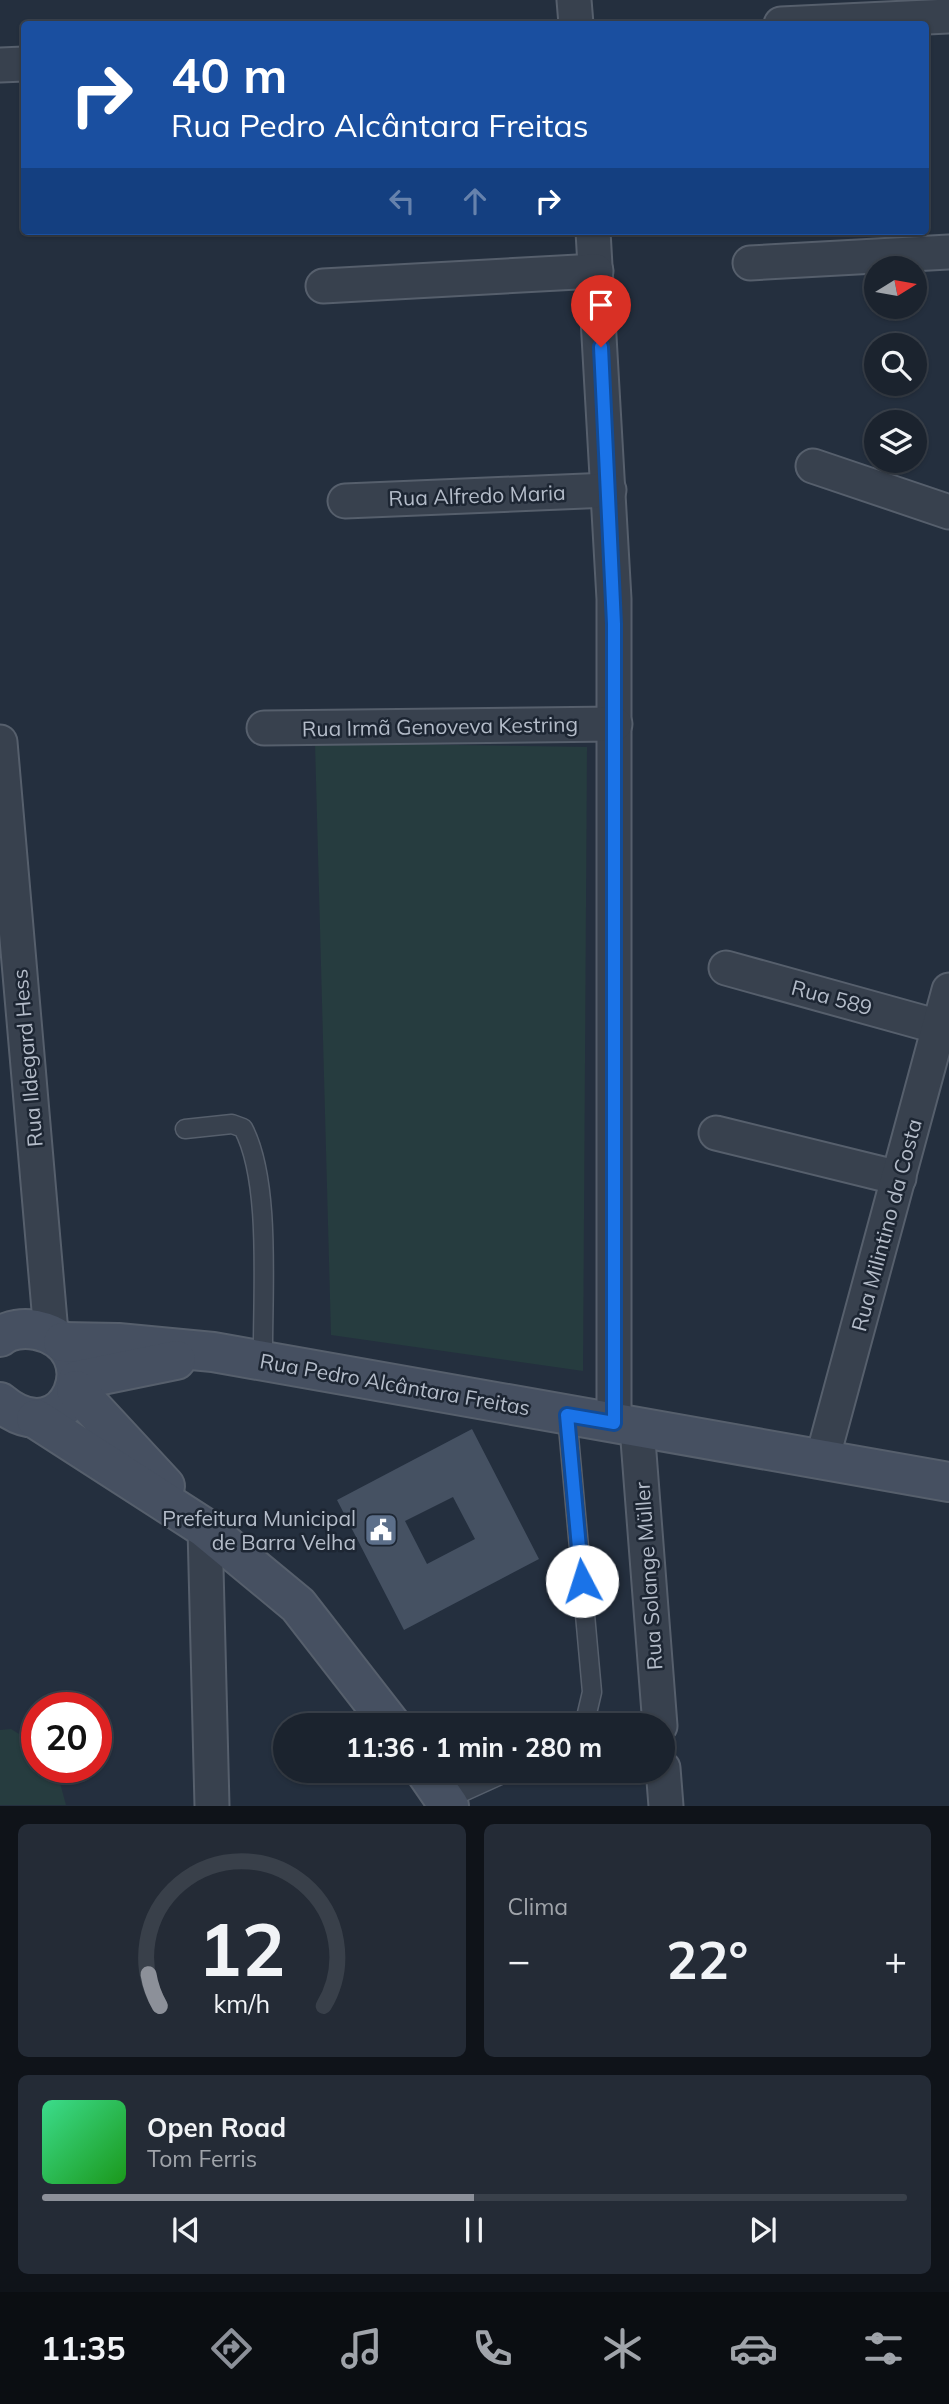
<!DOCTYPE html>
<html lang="pt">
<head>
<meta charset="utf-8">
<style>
	:root { --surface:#1b232e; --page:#242b36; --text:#f1f3f6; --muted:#a0a4aa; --line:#39404a; --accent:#8c9099 }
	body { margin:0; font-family:Mulish,sans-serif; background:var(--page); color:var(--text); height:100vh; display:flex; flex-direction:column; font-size:26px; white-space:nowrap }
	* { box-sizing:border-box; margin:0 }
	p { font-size:23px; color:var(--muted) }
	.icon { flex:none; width:38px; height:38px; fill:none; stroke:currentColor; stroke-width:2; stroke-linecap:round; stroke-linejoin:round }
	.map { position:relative; height:1806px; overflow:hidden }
	.details { display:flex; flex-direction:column; gap:18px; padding:18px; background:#0f1319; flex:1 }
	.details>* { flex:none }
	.hud { position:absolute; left:21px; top:21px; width:908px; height:214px; border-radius:7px; box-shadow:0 2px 5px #0004,0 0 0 2px var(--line); background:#1a4fa0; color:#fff; overflow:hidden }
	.needle { width:46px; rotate:79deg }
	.tools { position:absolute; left:864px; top:256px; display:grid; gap:14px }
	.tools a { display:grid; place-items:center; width:63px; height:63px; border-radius:50%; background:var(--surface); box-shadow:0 2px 5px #0004,0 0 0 2px var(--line); font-size:35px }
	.speed { position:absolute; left:21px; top:1692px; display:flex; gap:14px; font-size:35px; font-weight:700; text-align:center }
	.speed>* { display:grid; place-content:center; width:91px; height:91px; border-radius:50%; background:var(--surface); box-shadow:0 2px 5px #0004,0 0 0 2px var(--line); line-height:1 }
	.speed .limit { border:10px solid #d22; background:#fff; color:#111 }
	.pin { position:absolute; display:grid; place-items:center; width:60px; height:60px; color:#fff; margin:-72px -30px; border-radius:50% 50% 50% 0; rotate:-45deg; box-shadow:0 0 7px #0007 }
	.pin .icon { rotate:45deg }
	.me { position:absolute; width:77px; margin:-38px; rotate:355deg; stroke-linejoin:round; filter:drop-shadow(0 0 5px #0008) }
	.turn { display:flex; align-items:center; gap:24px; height:147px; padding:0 35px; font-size:32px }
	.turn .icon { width:91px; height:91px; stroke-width:2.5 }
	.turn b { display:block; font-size:49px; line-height:60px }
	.lanes { display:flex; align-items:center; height:66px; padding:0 35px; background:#0003; justify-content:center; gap:35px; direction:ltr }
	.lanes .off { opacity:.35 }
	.big { font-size:52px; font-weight:700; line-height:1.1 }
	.details .tile { flex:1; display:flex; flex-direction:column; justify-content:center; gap:10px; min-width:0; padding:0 24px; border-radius:10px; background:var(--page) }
	.details .dial { align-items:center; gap:0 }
	.dial svg { height:182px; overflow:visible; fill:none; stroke:var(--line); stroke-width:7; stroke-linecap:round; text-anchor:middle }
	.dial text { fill:var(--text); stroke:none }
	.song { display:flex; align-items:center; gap:21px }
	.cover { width:84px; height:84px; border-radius:10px; background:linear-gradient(135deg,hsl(150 70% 55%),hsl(120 70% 35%)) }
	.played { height:7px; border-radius:4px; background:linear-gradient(90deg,var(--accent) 50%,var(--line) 50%) }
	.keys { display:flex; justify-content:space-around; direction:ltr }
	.heat { display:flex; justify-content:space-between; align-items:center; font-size:38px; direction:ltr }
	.details .tiles { flex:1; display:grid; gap:18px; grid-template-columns:1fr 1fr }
	.tile:last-child { grid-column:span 2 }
	.trip { position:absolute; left:273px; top:1713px; width:402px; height:70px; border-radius:35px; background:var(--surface); box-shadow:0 2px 5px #0004,0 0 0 2px var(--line); font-weight:700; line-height:70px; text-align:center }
	.dock { display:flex; height:112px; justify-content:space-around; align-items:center; background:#0b0e12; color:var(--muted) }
	.dock .icon { width:49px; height:49px }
	.dock .active { color:var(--accent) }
	.dock b { font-size:32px; color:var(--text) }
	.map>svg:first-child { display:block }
	.green { fill:#263c3f }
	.building { fill:#455162; fill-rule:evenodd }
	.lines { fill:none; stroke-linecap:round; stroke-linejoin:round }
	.lane-casing { stroke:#565f6c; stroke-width:21 }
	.street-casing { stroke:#565f6c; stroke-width:37 }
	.secondary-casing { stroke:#565f6c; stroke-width:42 }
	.lane { stroke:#38414e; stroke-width:18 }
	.street { stroke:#38414e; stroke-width:33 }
	.secondary { stroke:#465061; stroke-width:38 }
	.route-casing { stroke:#114b97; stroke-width:18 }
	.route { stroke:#1a73e8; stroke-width:12 }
	.labels { text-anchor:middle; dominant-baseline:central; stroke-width:5; stroke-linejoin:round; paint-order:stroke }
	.street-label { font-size:21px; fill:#b4bcc9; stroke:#1d2633 }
	.poi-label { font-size:21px; fill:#b4bcc9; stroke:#1d2633; text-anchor:end }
</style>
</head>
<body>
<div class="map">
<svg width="949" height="1806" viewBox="0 0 949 1806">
	<rect width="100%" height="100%" fill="#242f3e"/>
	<g class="green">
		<path d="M 315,743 L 587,747 L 583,1371 L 331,1335 Z"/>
		<path d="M 11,1729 L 37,1745 L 37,1768 L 56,1768 L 66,1805 L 0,1805 L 0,1730 Z"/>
	</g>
	<path class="building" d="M 472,1429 L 539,1559 L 404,1630 L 337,1500 ZM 453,1497 L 475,1539 L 427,1564 L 405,1521 Z"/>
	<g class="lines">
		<defs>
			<g id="lane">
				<path d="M 185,1129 L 232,1124 L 243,1128 C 272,1182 262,1298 263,1361"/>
				<path d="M 567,1415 L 592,1692 L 584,1726"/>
				<path d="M 445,1800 L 509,1771"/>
			</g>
			<g id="street">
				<path d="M 574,0 L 576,24"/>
				<path d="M 781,24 L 949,16"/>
				<path d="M 0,65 L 24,64"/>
				<path d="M 593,231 L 614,599 L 614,1423"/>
				<path d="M 750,263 L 949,252"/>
				<path d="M 323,286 L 596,271"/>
				<path d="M 813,466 L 949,512"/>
				<path d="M 345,501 L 609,490"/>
				<path d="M 264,728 L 615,724"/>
				<path d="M 0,742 L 51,1333"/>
				<path d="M 726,968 L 939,1027"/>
				<path d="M 716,1133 L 899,1178"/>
				<path d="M 637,1427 L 660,1726"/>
				<path d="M 822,1460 L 949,990"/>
				<path d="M 205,1528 L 212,1806"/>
				<path d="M 663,1768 L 666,1806"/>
			</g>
			<g id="secondary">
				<path d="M 0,1337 C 9,1329 24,1328 36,1330 C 113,1346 68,1459 0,1402"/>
				<path d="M 63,1342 L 118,1343 L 213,1352 L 949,1482"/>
				<path d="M 78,1380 L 176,1360"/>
				<path d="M 76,1390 L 165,1486"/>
				<path d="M 36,1419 L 205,1528 L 298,1605 L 392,1726"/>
				<path d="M 425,1771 L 449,1806"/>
			</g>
		</defs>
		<use href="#lane" class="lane-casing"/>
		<use href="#street" class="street-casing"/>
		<use href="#secondary" class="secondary-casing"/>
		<use href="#lane" class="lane"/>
		<use href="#street" class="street"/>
		<use href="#secondary" class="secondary"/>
	</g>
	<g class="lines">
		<defs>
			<path id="route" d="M 582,1581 L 567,1415 L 614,1423 L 614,624 L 601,347"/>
		</defs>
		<use href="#route" class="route-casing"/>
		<use href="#route" class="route"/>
	</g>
	<defs>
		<symbol id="civic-square" viewBox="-11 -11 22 22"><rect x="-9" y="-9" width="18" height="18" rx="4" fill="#5c6f8a" stroke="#1d2633"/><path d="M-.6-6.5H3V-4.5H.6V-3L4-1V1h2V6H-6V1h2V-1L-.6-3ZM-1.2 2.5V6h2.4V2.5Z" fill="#fff"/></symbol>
	</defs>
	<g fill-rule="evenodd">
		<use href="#civic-square" x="362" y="1511" width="38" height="38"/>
	</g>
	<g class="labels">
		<g class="street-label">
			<text transform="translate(477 495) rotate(-2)">Rua Alfredo Maria</text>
			<text transform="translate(440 726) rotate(-1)">Rua Irmã Genoveva Kestring</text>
			<text transform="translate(832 997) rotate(15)">Rua 589</text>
			<text transform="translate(27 1058) rotate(-95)">Rua Ildegard Hess</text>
			<text transform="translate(886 1225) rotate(-75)">Rua Milintino da Costa</text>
			<text transform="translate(395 1384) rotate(10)">Rua Pedro Alcântara Freitas</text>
			<text transform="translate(648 1576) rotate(-94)">Rua Solange Müller</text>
		</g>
		<g class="poi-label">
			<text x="356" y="1518">Prefeitura Municipal<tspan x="356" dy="24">de Barra Velha</tspan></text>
		</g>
	</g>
</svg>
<div class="tools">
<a><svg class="needle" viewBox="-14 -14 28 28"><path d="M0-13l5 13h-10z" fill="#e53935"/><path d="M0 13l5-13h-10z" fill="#a0a4aa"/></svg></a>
<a><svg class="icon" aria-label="search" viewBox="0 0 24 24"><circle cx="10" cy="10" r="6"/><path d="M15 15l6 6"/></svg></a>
<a><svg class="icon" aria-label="layers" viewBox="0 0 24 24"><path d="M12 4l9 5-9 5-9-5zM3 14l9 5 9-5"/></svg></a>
</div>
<div class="speed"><div class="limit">20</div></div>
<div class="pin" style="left:601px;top:347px;background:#d93025"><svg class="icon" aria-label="arrive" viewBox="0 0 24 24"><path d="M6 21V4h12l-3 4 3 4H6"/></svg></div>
<svg class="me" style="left:582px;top:1581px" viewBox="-20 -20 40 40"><circle r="19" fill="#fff"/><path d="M0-13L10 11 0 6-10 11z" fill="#1a73e8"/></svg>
<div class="trip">11:36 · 1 min · 280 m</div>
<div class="hud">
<div class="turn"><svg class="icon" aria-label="right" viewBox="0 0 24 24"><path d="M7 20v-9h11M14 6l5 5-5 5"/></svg><div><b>40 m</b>Rua Pedro Alcântara Freitas</div></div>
<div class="lanes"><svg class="icon off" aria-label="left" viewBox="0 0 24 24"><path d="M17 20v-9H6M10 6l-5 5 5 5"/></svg><svg class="icon off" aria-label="ahead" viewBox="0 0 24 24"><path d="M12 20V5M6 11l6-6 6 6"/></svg><svg class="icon" aria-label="right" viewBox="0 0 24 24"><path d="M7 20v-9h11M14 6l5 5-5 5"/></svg></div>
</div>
</div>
<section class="details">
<div class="tiles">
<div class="tile dial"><svg viewBox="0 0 100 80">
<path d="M14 69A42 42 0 1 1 86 69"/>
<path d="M14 69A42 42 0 0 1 9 55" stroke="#8c9099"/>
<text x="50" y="56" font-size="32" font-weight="700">12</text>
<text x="50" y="72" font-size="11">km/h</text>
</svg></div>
<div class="tile"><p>Clima</p>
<div class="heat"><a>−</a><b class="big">22°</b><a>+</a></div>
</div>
<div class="tile">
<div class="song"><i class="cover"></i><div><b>Open Road</b><p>Tom Ferris</p></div></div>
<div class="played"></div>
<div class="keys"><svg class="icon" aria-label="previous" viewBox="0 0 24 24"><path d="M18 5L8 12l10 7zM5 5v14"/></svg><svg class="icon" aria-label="pause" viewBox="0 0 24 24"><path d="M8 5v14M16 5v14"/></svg><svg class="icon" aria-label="next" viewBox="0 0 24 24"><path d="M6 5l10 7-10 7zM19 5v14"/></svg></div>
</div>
</div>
</section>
<nav class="dock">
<b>11:35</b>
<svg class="icon active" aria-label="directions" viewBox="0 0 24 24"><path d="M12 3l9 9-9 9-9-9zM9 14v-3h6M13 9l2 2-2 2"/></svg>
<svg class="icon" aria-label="music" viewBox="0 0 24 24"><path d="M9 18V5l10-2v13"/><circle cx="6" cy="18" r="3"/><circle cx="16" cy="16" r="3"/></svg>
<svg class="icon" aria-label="phone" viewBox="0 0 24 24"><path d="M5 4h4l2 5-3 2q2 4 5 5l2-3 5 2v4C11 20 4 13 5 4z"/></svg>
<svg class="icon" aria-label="climate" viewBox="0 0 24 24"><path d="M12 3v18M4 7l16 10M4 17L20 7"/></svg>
<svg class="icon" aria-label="car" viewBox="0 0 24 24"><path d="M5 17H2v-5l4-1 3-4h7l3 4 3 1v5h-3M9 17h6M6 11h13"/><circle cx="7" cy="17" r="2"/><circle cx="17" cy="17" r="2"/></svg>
<svg class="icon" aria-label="filters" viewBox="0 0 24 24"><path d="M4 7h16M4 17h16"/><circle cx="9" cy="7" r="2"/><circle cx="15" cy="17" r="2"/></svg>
</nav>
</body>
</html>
